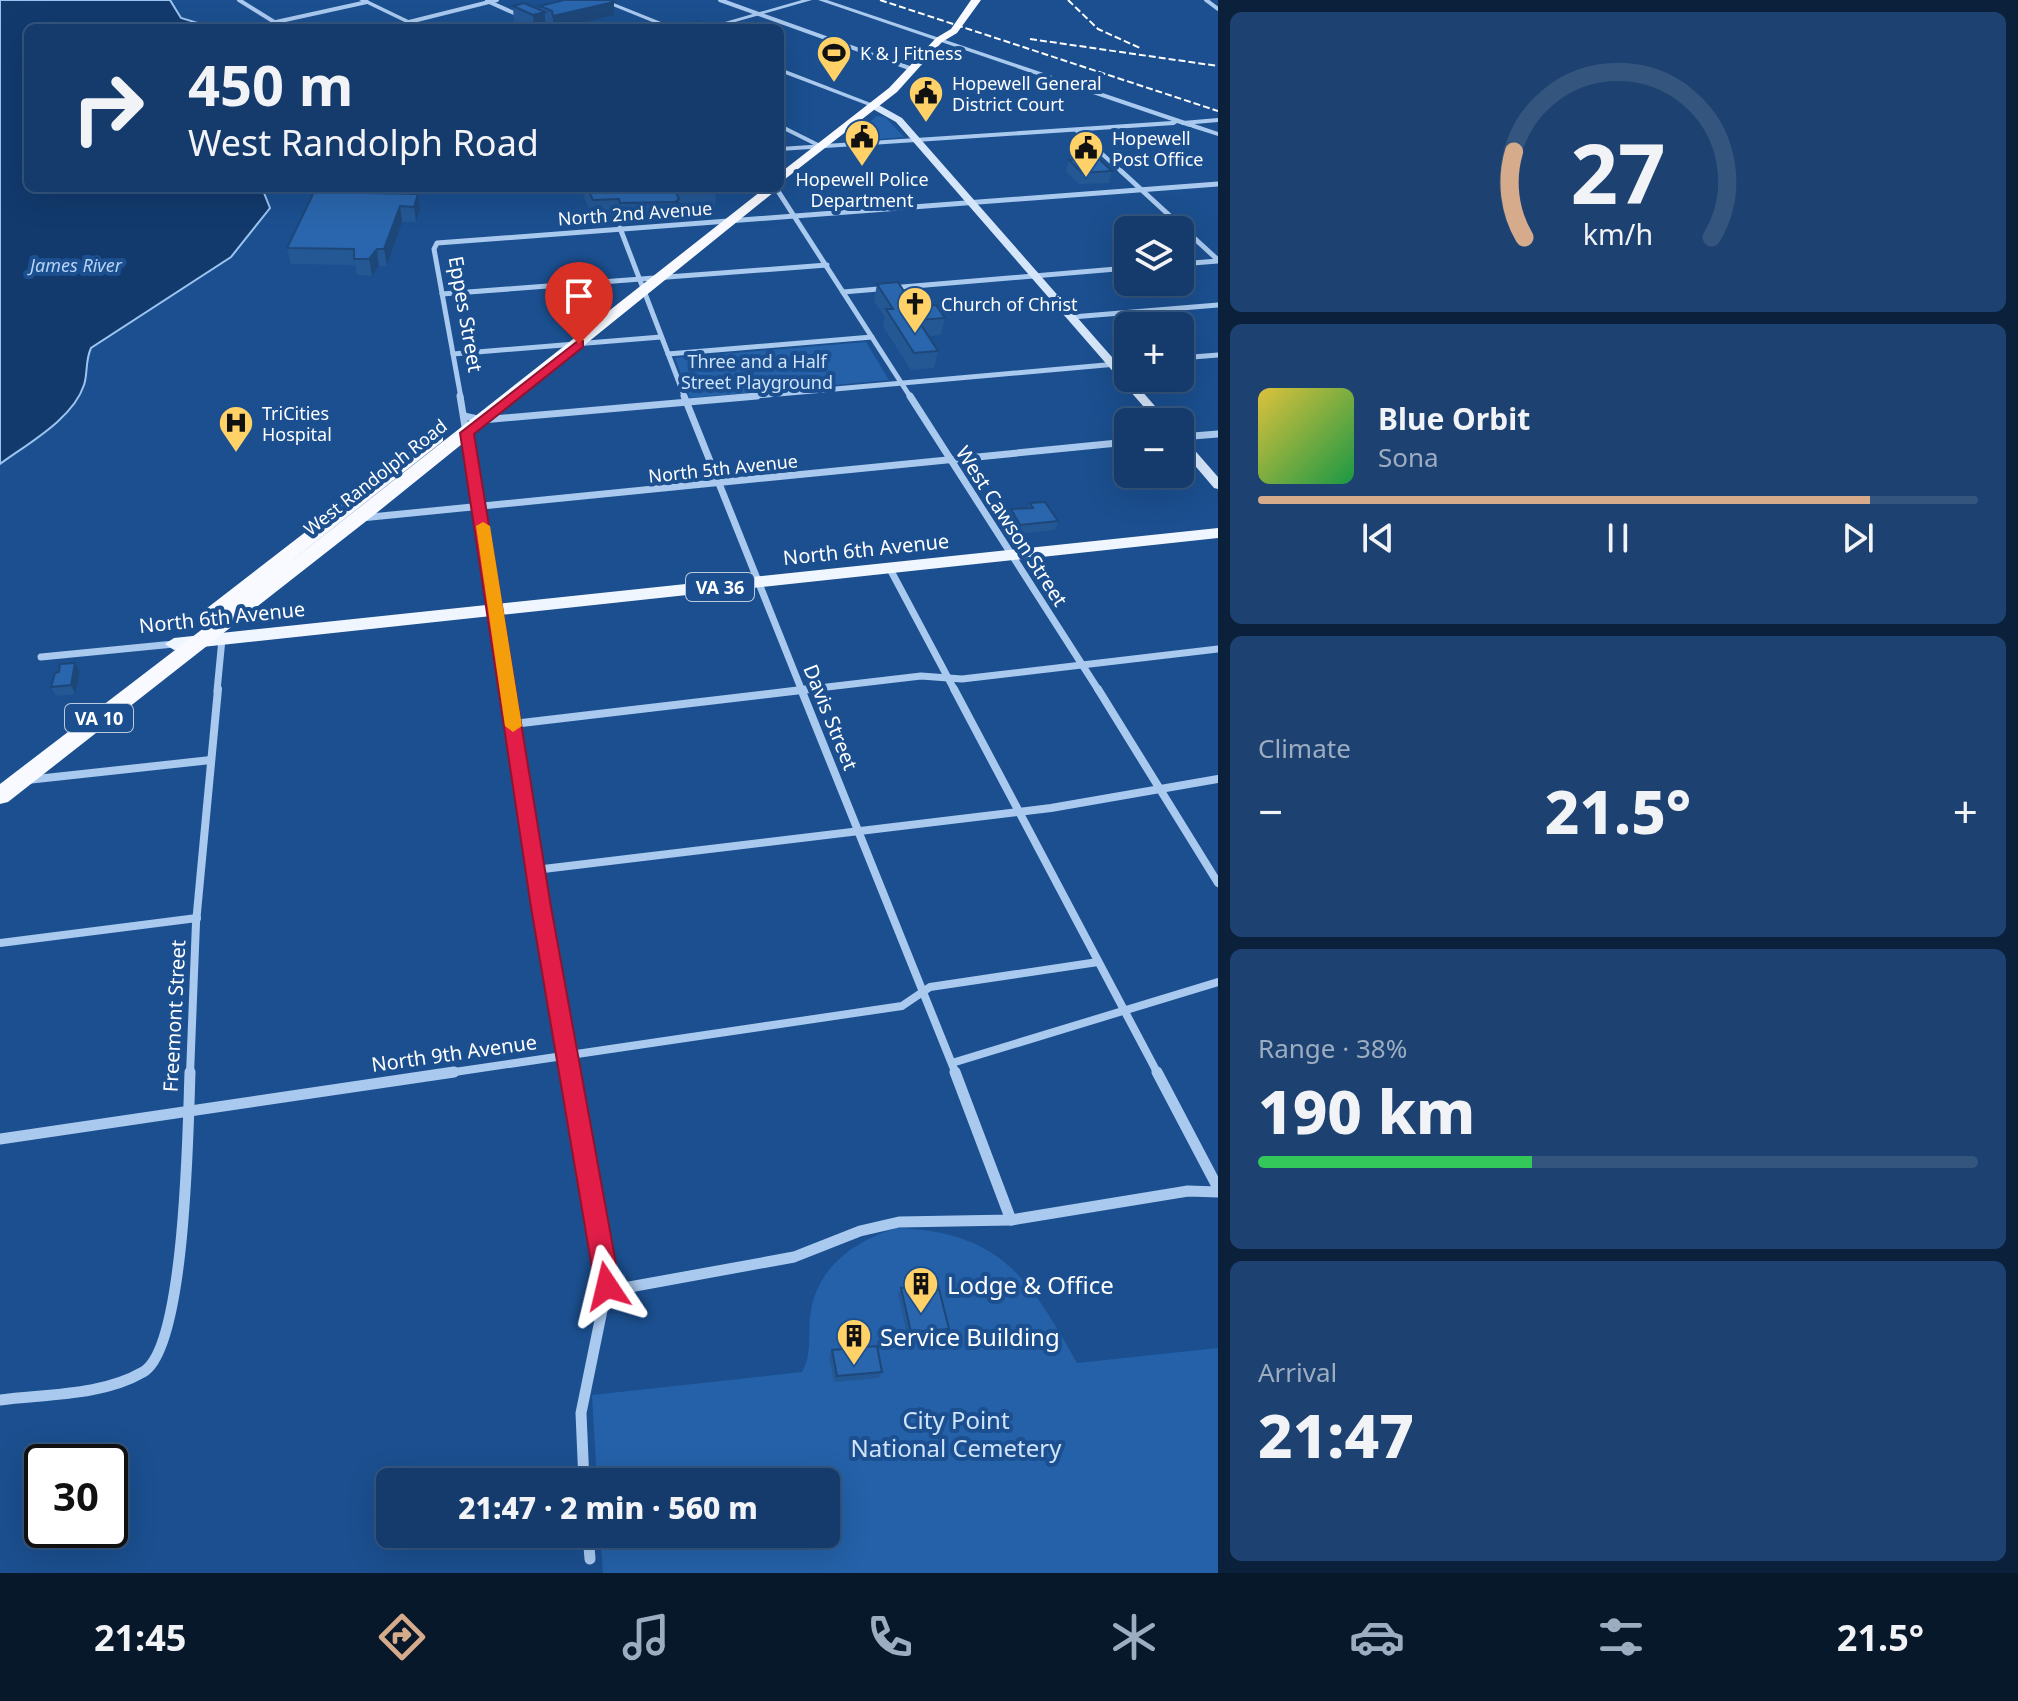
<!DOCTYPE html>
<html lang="en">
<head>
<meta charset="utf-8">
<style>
	:root { --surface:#143b6b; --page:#1d4271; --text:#f1f3f6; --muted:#9dadc1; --line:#33557e; --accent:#d6ab8b }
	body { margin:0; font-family:"Noto Sans",sans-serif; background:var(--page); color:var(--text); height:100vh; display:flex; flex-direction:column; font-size:30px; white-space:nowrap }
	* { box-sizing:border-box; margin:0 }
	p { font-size:26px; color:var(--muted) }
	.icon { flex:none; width:44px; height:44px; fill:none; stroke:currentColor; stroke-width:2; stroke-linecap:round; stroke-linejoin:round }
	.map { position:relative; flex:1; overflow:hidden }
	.details { display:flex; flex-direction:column; gap:12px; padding:12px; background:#0b203b; width:800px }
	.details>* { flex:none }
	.guide { position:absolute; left:24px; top:24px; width:760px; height:168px; border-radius:12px; box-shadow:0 8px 32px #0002,0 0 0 2px var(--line); background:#143b6b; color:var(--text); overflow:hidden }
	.fabs { position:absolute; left:1114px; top:216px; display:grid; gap:16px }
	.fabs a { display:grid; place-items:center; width:80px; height:80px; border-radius:12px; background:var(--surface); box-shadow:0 8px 32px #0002,0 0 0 2px var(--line); font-size:40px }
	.speed { position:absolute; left:24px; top:1444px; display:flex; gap:16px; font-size:40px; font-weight:700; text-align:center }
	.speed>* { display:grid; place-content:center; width:104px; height:104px; border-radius:50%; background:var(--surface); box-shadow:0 8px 32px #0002,0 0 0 2px var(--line); line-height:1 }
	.speed .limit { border:4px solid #111; border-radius:12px; background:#fff; color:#111 }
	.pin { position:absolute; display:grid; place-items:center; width:68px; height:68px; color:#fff; margin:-82px -34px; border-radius:50% 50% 50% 0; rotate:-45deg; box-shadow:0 0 8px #0007 }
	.pin .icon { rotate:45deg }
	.me { position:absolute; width:88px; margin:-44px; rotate:350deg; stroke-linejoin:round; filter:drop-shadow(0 0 6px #0008) }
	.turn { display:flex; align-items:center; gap:28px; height:168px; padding:0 32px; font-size:36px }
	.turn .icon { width:104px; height:104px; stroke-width:2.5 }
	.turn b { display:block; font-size:56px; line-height:68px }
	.big { font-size:60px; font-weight:800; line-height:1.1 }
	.details .tile { flex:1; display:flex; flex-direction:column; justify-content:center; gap:12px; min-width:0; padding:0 28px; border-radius:12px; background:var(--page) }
	.details .dial { align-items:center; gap:0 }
	.dial svg { height:208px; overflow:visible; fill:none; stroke:var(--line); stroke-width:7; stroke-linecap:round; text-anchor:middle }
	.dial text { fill:var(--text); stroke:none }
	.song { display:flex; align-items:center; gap:24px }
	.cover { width:96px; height:96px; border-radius:12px; background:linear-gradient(135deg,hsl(50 70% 55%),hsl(140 70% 35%)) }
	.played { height:8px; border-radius:4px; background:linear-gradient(90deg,var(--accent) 85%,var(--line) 85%) }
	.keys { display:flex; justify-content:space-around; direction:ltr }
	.heat { display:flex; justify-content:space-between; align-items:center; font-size:44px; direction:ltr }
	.charge { height:12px; border-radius:6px; background:linear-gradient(90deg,#34c759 38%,var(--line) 0) }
	.trip { position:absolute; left:376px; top:1468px; width:464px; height:80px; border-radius:12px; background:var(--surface); box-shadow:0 8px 32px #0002,0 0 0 2px var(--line); font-weight:800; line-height:80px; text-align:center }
	.tab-bar { display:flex; height:128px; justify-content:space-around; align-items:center; background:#08182b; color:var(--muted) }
	.tab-bar .icon { width:56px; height:56px }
	.tab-bar .active { color:var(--accent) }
	.tab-bar b { font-size:36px; color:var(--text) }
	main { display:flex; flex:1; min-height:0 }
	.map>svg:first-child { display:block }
	.green { fill:#2461a8 }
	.water { fill:#123a6d; stroke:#9cc4f0; stroke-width:2 }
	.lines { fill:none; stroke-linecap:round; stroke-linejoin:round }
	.minor-far4 { stroke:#a9c9ee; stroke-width:4 }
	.minor-far3 { stroke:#a9c9ee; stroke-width:5 }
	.minor-far2 { stroke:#a9c9ee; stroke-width:7 }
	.minor-far1 { stroke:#a9c9ee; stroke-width:8 }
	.minor { stroke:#a9c9ee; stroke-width:11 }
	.tertiary { fill:#a9c9ee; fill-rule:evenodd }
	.secondary { fill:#d6e6fa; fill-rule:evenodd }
	.primary { fill:#f0f6ff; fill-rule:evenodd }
	.trunk { fill:#f8faff; fill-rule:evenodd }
	.rail { stroke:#fff; stroke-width:2; stroke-dasharray:7 3; stroke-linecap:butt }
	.wall { fill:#245895 }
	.shaded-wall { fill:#1d4779 }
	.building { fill:#2a66ad; stroke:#1d4779; stroke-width:2 }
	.route { fill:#e11d48; stroke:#92132f; stroke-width:2 }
	.slow { fill:#f59e0b }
	.labels { text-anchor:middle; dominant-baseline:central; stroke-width:8; stroke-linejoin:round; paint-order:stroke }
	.far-poi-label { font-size:18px; fill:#fff; stroke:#1b4f8f; text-anchor:start }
	.far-street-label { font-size:18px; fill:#fff; stroke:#1b4f8f }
	.far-water-label { font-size:18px; font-style:italic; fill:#b5d3f5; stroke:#1b4f8f }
	.far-park-label { font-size:18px; fill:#cfe3fa; stroke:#1b4f8f }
	.shield { fill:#1b4f8f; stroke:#bbcadd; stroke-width:2 }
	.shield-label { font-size:18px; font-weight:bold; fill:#fff }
	.street-label { font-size:20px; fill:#fff; stroke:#1b4f8f }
	.near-poi-label { font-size:24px; fill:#fff; stroke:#1b4f8f; text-anchor:start }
	.near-park-label { font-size:24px; fill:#cfe3fa; stroke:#1b4f8f }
</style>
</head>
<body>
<main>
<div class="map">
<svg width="1218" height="1573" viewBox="0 0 1218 1573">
	<rect width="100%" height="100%" fill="#1b4f8f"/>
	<g class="green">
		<path d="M 877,116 L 885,117 L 904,137 L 845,142 Z"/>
		<path d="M 866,342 L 889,380 L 690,398 L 675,358 Z"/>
		<path d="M 897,1228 C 1001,1232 1029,1278 1077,1363 L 1218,1348 L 1218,1573 L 603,1573 L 600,1534 L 826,1534 L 826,1482 L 597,1482 L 592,1395 L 802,1372 C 812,1355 808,1336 810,1317 C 815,1269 853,1241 897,1228 Z"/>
	</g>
	<path class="water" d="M 0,0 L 170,0 L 181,18 L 214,28 L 28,28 L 28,188 L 255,188 L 264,193 L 270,208 L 231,257 L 91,348 C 85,361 88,373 84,385 C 73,419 27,444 0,464 Z"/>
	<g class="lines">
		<g class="minor-far4">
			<path d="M 239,0 L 284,28"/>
			<path d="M 720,0 L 912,69"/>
			<path d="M 1206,0 L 1218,9"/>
			<path d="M 487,1 L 523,17"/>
			<path d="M 276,22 L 367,2"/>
			<path d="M 409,22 L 497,0"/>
			<path d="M 1183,123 L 1218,120"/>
			<path d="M 780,126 L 822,147"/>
			<path d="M 1077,131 L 1123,173"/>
		</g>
		<g class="minor-far3">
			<path d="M 1121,171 L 1218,260"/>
			<path d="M 776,188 L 911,398"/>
			<path d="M 620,228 L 685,398"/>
			<path d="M 1180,264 L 1218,261"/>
			<path d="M 843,292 L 1128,268"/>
			<path d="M 442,294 L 827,265"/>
			<path d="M 1072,317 L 1218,305"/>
			<path d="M 453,354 L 661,337"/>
			<path d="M 668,354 L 872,337"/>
			<path d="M 1180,358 L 1218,355"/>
			<path d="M 461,398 L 434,249 L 437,243 L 1218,184"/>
			<path d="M 734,398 L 1128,363"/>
		</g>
		<g class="minor-far2">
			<path d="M 460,396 L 508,691"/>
			<path d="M 684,396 L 802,691"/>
			<path d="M 910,396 L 1099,691"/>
			<path d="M 464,416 L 482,420 L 757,396"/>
			<path d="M 1180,437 L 1218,434"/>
			<path d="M 361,518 L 1128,442"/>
			<path d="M 890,569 L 955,691"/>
			<path d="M 41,657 L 174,644"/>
			<path d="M 217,691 L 222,639"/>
			<path d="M 793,691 L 921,676 L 962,679 L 1218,649"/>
		</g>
		<g class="minor-far1">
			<path d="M 508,689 L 570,1074"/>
			<path d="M 801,689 L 956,1074"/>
			<path d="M 954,689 L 1158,1074"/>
			<path d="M 1098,689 L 1218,883"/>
			<path d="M 513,724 L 810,689"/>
			<path d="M 27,780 L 211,760"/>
			<path d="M 535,870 L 1051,808 L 1218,779"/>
			<path d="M 0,943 L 197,918"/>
			<path d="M 952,1063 L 1218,982"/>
			<path d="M 190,1074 L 196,923 L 218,689"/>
			<path d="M 441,1074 L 902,1006 L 930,987 L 1098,962"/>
		</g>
		<g class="minor">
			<path d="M 570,1072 L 607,1286 L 581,1413 L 584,1482"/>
			<path d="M 955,1072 L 1011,1220"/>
			<path d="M 1157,1072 L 1218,1188"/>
			<path d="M 0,1139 L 454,1072"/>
			<path d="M 607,1286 L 624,1288 L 794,1257 L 860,1231 L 899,1222 L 1011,1220 L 1188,1191 L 1218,1192"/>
			<path d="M 0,1400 C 45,1394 102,1396 143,1372 C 186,1348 188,1125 190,1072"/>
			<path d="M 588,1534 L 590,1559"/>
		</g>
		<g class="tertiary">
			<path d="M 359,0 L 367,0 L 425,28 L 417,28 Z"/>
			<path d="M 598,0 L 606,0 L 676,28 L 667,28 Z"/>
			<path d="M 802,0 L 812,0 L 714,28 L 704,28 Z"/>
			<path d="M 818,0 L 827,0 L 1218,132 L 1218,136 L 1177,123 L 1174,125 L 780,151 L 780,147 L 1172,121 Z"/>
			<path d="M 780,68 L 876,105 L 877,106 L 872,107 L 780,72 Z"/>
		</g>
		<g class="secondary">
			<path d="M 871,104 L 877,104 L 902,118 L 1169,422 L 1157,422 L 896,122 L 871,108 Z"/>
			<path d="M 1180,437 L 1184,438 L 1218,477 L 1218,489 L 1214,488 L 1180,448 Z"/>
		</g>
		<path class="primary" d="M 1218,528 L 1218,538 L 174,650 L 165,644 L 174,638 Z"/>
		<g class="trunk">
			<path d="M 971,0 L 981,0 L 957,33 L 942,42 L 897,92 L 780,183 L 780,173 L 889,88 L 936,38 L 951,29 Z"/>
			<path d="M 765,188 L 779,188 L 374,515 L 8,802 L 0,804 L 0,784 L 213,621 L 202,620 L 199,616 L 202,612 L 431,435 L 443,435 L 443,441 L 276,573 Z"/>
		</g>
		<g class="rail">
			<path d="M 880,0 L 1218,111"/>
			<path d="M 1068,0 L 1098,29 L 1140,48"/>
			<path d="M 1030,39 L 1218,66"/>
		</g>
	</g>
	<g class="wall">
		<path d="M 513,6 L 540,10 L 540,6 L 614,15 L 561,28 L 553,28 L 552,24 L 545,21 L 545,28 L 520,28 L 514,25 Z"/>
		<path d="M 1069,160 L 1112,171 L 1109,183 L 1079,184 L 1066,171 Z"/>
		<path d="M 583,188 L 715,188 L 716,191 L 715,207 L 679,209 L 679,215 L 674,218 L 620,219 L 618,215 L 593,216 L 584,198 Z"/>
		<path d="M 418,194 L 420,209 L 416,222 L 402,222 L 387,266 L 379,266 L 372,276 L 357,275 L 355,265 L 291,264 L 287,248 Z"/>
		<path d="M 877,284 L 914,307 L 945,318 L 941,335 L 928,336 L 938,351 L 934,368 L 911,370 L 883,326 L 885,317 L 874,301 Z"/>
		<path d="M 1030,503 L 1058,521 L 1055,530 L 1017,534 L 1008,519 L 1011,509 L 1029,508 Z"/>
		<path d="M 80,672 L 75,694 L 56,696 L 51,687 Z"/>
		<path d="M 901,1288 L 949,1329 L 945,1335 L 908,1338 L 898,1295 Z"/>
		<path d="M 832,1350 L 882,1372 L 879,1378 L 834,1382 L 829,1356 Z"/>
	</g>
	<g class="shaded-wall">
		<path d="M 614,2 L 614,15 L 561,28 L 553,28 L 553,16 Z"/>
		<path d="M 545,12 L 545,28 L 534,28 L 533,15 Z"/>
		<path d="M 418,194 L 420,209 L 416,222 L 414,207 Z"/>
		<path d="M 679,199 L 679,215 L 674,218 L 675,202 Z"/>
		<path d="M 400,206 L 402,222 L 387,266 L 384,249 Z"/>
		<path d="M 377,249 L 379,266 L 372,276 L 369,259 Z"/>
		<path d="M 75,663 L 80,672 L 75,694 L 71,685 Z"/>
	</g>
	<g class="building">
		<path d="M 564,0 L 610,0 L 614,2 L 553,16 L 552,11 L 540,6 Z"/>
		<path d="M 524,3 L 545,12 L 533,15 L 513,6 Z"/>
		<path d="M 697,22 L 712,28 L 675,28 Z"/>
		<path d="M 1098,158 L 1112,171 L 1082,173 L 1069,160 Z"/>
		<path d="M 587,188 L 715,188 L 716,191 L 676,193 L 679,199 L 675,202 L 620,203 L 619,199 L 593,200 Z"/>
		<path d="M 314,192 L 418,194 L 414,207 L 400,206 L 384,249 L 377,249 L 369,259 L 354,259 L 354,249 L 287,248 Z"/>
		<path d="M 898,282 L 914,307 L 936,305 L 945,318 L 918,320 L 938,351 L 914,353 L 886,309 L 893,309 L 877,284 Z"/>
		<path d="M 1045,502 L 1058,521 L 1020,525 L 1011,509 L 1033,508 L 1030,503 Z"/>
		<path d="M 75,663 L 71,685 L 51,687 L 55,673 L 59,672 L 60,664 Z"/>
		<path d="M 938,1285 L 949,1329 L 911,1332 L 901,1288 Z"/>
		<path d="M 877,1346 L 882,1372 L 837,1376 L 832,1350 Z"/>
	</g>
	<path class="route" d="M 579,340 L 583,341 L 583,347 L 474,434 L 551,907 L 620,1286 L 616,1295 L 607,1298 L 599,1295 L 595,1286 L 531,907 L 460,433 Z"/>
	<path class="slow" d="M 483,522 L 490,526 L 522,726 L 513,732 L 505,726 L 476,526 Z"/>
	<defs>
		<symbol id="stadium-pin" viewBox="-11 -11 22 30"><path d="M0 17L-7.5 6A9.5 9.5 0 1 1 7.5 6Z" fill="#ffd166" stroke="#1b4f8f"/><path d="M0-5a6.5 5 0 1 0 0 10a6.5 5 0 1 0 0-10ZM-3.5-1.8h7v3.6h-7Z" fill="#111"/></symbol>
		<symbol id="civic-pin" viewBox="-11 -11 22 30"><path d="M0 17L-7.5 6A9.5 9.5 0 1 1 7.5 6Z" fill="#ffd166" stroke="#1b4f8f"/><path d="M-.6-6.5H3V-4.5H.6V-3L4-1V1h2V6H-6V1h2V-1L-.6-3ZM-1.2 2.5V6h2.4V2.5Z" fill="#111"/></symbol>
		<symbol id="church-pin" viewBox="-11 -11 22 30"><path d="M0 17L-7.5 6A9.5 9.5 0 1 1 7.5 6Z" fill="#ffd166" stroke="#1b4f8f"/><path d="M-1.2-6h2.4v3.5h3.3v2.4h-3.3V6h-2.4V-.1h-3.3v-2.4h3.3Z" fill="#111"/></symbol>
		<symbol id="hospital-pin" viewBox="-11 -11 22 30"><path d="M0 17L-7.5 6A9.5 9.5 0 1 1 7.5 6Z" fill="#ffd166" stroke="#1b4f8f"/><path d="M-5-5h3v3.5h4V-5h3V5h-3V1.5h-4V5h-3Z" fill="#111"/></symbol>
		<symbol id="building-pin" viewBox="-11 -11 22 30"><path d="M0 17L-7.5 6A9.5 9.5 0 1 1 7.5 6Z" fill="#ffd166" stroke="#1b4f8f"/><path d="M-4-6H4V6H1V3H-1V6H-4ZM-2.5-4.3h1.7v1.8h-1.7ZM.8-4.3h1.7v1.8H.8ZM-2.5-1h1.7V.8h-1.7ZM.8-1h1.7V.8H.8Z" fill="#111"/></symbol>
	</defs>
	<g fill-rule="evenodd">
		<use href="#stadium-pin" x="814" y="33" width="40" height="54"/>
		<use href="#civic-pin" x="906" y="73" width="40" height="54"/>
		<use href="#civic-pin" x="842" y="117" width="40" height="54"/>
		<use href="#civic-pin" x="1066" y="128" width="40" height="54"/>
		<use href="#church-pin" x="895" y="284" width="40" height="54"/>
		<use href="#hospital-pin" x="216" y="403" width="40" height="54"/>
		<use href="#building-pin" x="901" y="1264" width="40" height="54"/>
		<use href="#building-pin" x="834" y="1316" width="40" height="54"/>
	</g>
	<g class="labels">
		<g class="far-poi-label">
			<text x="860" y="53">K &amp; J Fitness</text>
			<text x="952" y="83">Hopewell General<tspan x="952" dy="21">District Court</tspan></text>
			<text x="1112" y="138">Hopewell<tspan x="1112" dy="21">Post Office</tspan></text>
			<text x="862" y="179" text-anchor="middle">Hopewell Police<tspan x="862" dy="21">Department</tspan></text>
			<text x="941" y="304">Church of Christ</text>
			<text x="262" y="413">TriCities<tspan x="262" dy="21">Hospital</tspan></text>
		</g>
		<g class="far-street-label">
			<text transform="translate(635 213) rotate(-4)">North 2nd Avenue</text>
			<text transform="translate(723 468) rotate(-6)">North 5th Avenue</text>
			<text transform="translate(375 477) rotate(-38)">West Randolph Road</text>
		</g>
		<g class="far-water-label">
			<text x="76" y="265">James River</text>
		</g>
		<g class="far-park-label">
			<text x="757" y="361">Three and a Half<tspan x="757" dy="21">Street Playground</tspan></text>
		</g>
		<g class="shield">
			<rect x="686" y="573" width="68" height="28" rx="6"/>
			<rect x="65" y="704" width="68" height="28" rx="6"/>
		</g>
		<g class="shield-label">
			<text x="720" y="587">VA 36</text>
			<text x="99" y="718">VA 10</text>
		</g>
		<g class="street-label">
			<text transform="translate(466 314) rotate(80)">Eppes Street</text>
			<text transform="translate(1012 526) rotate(57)">West Cawson Street</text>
			<text transform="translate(866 549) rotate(-6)">North 6th Avenue</text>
			<text transform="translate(222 617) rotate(-6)">North 6th Avenue</text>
			<text transform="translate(831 717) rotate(68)">Davis Street</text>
			<text transform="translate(174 1016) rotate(-87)">Freemont Street</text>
			<text transform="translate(454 1053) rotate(-8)">North 9th Avenue</text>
		</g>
		<g class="near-poi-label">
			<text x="947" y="1284">Lodge &amp; Office</text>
			<text x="880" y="1336">Service Building</text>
		</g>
		<g class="near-park-label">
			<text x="956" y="1419">City Point<tspan x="956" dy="28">National Cemetery</tspan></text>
		</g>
	</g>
</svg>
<div class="fabs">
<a><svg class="icon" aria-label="layers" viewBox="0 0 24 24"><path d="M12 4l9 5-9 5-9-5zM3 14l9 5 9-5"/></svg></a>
<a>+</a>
<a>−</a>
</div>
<div class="speed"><div class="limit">30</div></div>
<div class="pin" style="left:579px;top:344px;background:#d93025"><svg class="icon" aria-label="arrive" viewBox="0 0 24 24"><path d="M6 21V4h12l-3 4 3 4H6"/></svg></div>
<svg class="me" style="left:607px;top:1286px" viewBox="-20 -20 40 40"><path d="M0-17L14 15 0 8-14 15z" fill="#e11d48" stroke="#fff" stroke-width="4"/></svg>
<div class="trip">21:47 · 2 min · 560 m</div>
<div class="guide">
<div class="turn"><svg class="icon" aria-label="right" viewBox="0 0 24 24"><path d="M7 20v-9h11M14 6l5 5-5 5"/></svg><div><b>450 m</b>West Randolph Road</div></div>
</div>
</div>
<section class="details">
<div class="tile dial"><svg viewBox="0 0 100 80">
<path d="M14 69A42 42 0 1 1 86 69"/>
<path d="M14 69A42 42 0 0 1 10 36" stroke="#d6ab8b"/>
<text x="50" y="56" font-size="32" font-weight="700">27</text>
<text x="50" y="72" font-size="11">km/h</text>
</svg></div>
<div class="tile">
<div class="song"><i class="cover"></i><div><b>Blue Orbit</b><p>Sona</p></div></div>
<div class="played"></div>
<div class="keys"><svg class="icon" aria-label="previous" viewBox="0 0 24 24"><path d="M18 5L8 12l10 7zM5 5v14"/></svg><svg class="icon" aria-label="pause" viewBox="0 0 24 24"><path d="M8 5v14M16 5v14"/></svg><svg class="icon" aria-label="next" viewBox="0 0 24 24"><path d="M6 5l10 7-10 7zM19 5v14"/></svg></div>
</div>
<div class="tile"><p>Climate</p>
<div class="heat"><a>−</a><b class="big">21.5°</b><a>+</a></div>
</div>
<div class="tile"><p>Range · 38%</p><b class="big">190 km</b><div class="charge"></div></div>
<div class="tile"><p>Arrival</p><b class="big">21:47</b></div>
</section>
</main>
<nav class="tab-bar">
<b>21:45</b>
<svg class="icon active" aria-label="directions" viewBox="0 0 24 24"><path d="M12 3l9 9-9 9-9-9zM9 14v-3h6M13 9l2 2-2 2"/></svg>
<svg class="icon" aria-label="music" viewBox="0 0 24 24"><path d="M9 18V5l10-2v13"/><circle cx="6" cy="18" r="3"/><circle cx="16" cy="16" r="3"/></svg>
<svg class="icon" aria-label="phone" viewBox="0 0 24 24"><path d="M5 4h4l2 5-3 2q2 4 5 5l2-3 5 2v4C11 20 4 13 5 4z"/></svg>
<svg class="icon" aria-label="climate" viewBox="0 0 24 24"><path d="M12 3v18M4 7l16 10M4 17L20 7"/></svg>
<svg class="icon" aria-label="car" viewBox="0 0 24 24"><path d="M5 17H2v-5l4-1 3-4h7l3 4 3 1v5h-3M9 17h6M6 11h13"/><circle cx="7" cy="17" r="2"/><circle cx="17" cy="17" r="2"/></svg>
<svg class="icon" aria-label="filters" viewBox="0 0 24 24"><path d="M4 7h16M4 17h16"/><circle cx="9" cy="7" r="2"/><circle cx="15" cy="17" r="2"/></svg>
<b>21.5°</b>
</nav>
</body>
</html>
